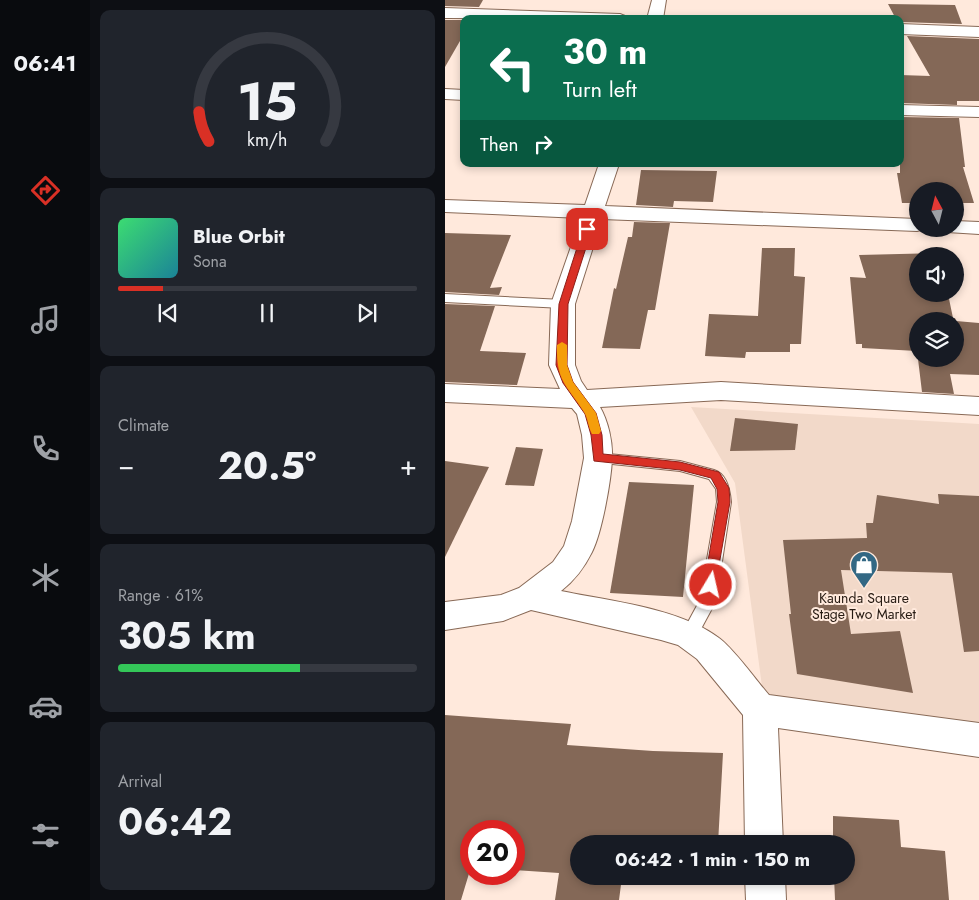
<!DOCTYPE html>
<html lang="en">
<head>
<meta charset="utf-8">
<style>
	:root { --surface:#171b24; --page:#20242c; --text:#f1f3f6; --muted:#9ea1a6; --line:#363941; --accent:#d93025 }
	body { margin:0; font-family:Jost,sans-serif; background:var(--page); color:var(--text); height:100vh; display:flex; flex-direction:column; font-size:19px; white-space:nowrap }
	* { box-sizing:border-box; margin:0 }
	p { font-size:16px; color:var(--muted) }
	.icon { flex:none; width:28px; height:28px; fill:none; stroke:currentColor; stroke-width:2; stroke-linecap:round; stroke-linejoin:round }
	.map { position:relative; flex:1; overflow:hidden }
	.details { display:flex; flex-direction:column; gap:10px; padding:10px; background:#0d0f14; width:355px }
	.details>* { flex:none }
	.banner { position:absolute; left:15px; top:15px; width:444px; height:152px; border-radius:10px; box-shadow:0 2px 8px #0003; background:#0b6e4f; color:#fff; overflow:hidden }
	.needle { width:32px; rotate:353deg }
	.tools { position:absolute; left:464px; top:182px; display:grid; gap:10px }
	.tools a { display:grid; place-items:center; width:55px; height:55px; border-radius:50%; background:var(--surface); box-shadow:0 2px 8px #0003; font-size:25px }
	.speed { position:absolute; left:15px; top:820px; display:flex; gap:10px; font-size:25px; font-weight:700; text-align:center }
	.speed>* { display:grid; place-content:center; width:65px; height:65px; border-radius:50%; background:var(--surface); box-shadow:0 2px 8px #0003; line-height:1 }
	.speed .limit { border:8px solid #d22; background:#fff; color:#111 }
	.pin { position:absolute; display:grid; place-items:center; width:42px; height:42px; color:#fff; margin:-21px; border-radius:10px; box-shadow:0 2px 8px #0006 }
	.me { position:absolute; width:55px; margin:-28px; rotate:9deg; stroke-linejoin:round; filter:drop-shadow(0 0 4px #0008) }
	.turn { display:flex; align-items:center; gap:18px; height:105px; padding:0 20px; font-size:22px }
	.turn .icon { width:65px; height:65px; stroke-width:2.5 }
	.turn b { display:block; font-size:35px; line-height:42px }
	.then { display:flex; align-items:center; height:48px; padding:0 20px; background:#0003; gap:10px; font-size:19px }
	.big { font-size:38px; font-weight:700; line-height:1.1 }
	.details .widget { flex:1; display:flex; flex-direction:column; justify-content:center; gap:8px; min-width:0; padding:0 18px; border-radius:10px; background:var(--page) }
	.details .dial { align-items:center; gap:0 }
	.dial svg { height:130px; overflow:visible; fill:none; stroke:var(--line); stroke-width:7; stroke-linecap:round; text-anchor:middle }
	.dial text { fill:var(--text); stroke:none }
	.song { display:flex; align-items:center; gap:15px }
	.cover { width:60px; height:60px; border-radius:8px; background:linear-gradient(135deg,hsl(140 70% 55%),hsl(190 70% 35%)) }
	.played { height:5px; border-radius:2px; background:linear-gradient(90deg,var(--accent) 15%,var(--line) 15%) }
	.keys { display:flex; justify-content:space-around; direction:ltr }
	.heat { display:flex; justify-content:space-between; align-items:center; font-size:28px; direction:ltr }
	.charge { height:8px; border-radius:4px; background:linear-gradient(90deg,#34c759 61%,var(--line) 0) }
	.trip { position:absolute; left:125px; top:835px; width:285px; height:50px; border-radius:25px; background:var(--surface); box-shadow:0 2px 8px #0003; font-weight:700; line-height:50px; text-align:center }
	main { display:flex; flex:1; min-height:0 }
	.tab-bar { display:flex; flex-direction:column; width:90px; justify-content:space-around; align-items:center; background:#090b0e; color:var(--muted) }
	.tab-bar .icon { width:35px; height:35px }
	.tab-bar .current { color:var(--accent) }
	.tab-bar b { font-size:22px; color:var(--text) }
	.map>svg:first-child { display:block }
	.built { fill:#f2d9c9 }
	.building { fill:#846857 }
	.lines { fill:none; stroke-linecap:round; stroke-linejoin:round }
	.lane-casing { stroke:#886956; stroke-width:2 }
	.street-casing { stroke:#886956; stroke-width:2 }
	.lane { fill:#fff; fill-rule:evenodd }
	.street { fill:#fff; fill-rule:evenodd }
	.route { fill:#d93025; stroke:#8d1f18 }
	.slow { fill:#f59e0b }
	.labels { text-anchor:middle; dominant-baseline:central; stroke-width:4; stroke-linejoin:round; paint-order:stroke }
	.poi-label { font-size:14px; fill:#261a12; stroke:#ffe9dc }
</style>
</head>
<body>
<main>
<nav class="tab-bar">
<b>06:41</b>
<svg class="icon current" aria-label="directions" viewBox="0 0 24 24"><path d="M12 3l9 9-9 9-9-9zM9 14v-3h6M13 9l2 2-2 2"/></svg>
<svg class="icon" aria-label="music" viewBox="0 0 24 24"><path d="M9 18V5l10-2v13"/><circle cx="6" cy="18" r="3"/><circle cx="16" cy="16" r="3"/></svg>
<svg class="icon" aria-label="phone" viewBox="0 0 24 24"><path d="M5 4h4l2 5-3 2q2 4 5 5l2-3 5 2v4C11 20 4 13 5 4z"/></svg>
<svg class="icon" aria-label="climate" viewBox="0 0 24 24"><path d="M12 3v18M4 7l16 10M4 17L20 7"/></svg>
<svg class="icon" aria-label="car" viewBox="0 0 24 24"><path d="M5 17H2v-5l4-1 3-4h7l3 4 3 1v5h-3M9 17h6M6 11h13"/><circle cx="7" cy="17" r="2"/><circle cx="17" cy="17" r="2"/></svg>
<svg class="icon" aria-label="filters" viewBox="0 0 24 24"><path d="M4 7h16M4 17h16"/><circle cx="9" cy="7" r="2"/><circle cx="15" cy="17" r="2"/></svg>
</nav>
<section class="details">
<div class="widget dial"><svg viewBox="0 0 100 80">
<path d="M14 69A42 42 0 1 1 86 69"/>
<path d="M14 69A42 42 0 0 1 8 51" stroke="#d93025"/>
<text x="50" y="56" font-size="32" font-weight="700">15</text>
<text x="50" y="72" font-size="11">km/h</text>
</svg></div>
<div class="widget">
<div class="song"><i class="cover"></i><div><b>Blue Orbit</b><p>Sona</p></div></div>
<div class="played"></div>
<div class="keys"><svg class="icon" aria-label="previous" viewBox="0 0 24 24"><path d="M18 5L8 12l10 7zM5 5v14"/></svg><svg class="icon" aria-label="pause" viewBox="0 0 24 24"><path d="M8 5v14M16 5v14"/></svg><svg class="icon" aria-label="next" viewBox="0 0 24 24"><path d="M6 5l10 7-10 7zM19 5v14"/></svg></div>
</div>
<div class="widget"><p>Climate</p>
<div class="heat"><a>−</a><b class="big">20.5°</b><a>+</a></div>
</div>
<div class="widget"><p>Range · 61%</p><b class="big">305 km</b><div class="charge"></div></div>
<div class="widget"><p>Arrival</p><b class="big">06:42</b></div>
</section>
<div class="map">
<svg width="534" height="900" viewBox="0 0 534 900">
	<rect width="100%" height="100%" fill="#ffe9dc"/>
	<path class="built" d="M 246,407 L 534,424 L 534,727 L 318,694 L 290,483 Z"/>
	<g class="building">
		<path d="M 0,0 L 38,0 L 34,7 L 0,6 Z"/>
		<path d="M 443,4 L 510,5 L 517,24 L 455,22 L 455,19 L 451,19 Z"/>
		<path d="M 0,20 L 19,20 L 19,34 L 0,67 Z"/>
		<path d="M 462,36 L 534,39 L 534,101 L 512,101 L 512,105 L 455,103 L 455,75 L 485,76 Z"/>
		<path d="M 455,117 L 514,118 L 520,167 L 518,167 L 529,203 L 510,203 L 510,191 L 472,191 L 472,203 L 457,203 L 452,173 L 455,173 Z"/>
		<path d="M 196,170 L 272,171 L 268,202 L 229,201 L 228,207 L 191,205 Z"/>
		<path d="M 189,222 L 225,223 L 210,310 L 203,310 L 195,349 L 157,348 L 169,288 L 171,289 L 183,237 L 187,237 Z"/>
		<path d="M 0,233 L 66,235 L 45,288 L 57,287 L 54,295 L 0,292 Z"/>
		<path d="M 317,248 L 350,248 L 349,276 L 360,277 L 356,344 L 345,344 L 345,352 L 301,352 L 300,358 L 260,356 L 264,314 L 313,316 Z"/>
		<path d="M 495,253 L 496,256 L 472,256 L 472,294 L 503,294 L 508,318 L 510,318 L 511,321 L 534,323 L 534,375 L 505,374 L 509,394 L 477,392 L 473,359 L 510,359 L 510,321 L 472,321 L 472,355 L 472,351 L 417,348 L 417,344 L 411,344 L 405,277 L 421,278 L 414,255 Z"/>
		<path d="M 0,304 L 50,306 L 35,351 L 81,353 L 72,385 L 0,382 Z"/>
		<path d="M 290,418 L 353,424 L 350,450 L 285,451 Z"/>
		<path d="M 71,447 L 98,449 L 89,486 L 60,485 Z"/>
		<path d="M 0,461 L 44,467 L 0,557 Z"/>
		<path d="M 184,482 L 249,485 L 238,597 L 165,593 Z"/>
		<path d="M 493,494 L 534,496 L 534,651 L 519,652 L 507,573 L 396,570 L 406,634 L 455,631 L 468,693 L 352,674 L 344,614 L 346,614 L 338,540 L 422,538 L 421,523 L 428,523 L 432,495 L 494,504 Z"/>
		<path d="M 0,715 L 126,724 L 122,745 L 208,751 L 278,753 L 273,844 L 134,844 L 134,876 L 199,876 L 198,879 L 177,877 L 174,900 L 110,900 L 114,873 L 69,870 L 69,831 L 26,831 L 26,867 L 16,900 L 0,900 Z"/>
		<path d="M 388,816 L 454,820 L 456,847 L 500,851 L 504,900 L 390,900 L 389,876 L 401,876 L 401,844 L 388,844 Z"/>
	</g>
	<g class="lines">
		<defs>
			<g id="lane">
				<path d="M 0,294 L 118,300 L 124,304 L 118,308 L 0,302 Z"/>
				<path d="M 153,453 L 235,461 L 269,470 C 282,474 285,490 286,502 L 271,601 L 250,640 L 244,642 L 238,640 L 236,635 L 255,600 L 272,502 L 271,489 L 264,479 L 235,471 L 148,462 L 146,458 L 148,454 Z"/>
			</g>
			<g id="street">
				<path d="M 207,0 L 221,0 L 218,19 L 202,19 Z"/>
				<path d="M 0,8 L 175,14 L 180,16 L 183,19 L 0,18 Z"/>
				<path d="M 455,24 L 534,27 L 534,37 L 455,34 Z"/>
				<path d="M 0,89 L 19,90 L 19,100 L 0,99 Z"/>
				<path d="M 455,105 L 534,107 L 534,117 L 455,115 Z"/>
				<path d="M 154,164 L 174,164 L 160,206 L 472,219 L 472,229 L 480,229 L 472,231 L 157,219 L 130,304 L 130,365 L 136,381 L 142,390 L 276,382 L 534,397 L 534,415 L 276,400 L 155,407 C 163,421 168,442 167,459 C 166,481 157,532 147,552 C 139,568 130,580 116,591 C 164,601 235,608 274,638 C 289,649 311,680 324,695 L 534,723 L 534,757 L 333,728 L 338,844 L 300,844 L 298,715 L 252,659 L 233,645 L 216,640 L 86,610 L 58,621 L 0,630 L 0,602 L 56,595 L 74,588 L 108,562 L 119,546 L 127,521 L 139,458 L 137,435 L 132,414 L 127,408 L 0,402 L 0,384 L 115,389 L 104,365 L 106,304 L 136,218 L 0,212 L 0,200 L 140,205 Z"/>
				<path d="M 510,221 L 534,222 L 534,234 L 502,232 L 501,229 L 510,229 Z"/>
				<path d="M 300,876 L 340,876 L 341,900 L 301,900 Z"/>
			</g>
		</defs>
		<use href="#lane" class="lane-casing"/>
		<use href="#street" class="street-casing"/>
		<use href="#lane" class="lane"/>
		<use href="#street" class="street"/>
	</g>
	<path class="route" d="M 142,227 L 147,229 L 123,304 L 122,365 L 128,382 L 151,413 L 157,435 L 158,454 L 235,462 L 274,472 L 284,488 L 285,502 L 270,588 L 266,590 L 261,588 L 259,585 L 273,502 L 272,489 L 266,478 L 235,470 L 149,461 L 146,435 L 140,414 L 118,383 L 111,365 L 114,304 L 138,229 Z"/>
	<path class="slow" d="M 117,342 L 122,345 L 122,365 L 128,382 L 151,413 L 156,431 L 154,434 L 147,434 C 143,427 143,418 139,412 C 121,384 111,381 112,345 Z"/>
	<defs>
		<symbol id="shop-pin" viewBox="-11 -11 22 30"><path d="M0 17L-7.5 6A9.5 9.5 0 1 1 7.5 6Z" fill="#336884" stroke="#ffe9dc"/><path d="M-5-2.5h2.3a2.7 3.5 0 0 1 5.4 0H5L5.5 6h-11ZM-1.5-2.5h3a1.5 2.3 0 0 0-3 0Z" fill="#fff"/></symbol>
	</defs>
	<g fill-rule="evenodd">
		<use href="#shop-pin" x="403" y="549" width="32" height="43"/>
	</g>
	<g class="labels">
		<g class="poi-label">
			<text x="419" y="598">Kaunda Square<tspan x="419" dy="16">Stage Two Market</tspan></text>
		</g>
	</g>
</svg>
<div class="tools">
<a><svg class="needle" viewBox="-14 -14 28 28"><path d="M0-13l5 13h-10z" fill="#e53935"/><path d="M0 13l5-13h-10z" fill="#9ea1a6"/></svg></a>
<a><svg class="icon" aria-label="sound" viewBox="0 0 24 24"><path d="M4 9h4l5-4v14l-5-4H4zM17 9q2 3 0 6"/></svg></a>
<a><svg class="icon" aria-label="layers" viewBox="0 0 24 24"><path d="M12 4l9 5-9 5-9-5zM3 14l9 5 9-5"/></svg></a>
</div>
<div class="speed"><div class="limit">20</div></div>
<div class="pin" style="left:142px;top:229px;background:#d93025"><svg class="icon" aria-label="arrive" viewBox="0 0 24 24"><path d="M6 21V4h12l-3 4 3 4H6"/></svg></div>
<svg class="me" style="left:266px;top:585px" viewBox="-20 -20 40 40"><circle r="17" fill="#d93025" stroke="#fff" stroke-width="3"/><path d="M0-11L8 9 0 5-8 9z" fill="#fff"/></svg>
<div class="trip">06:42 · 1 min · 150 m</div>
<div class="banner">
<div class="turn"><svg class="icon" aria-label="left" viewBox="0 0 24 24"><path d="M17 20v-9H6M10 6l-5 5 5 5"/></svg><div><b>30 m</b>Turn left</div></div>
<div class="then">Then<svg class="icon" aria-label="right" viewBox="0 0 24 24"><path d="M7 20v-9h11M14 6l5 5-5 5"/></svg></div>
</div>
</div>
</main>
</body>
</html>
